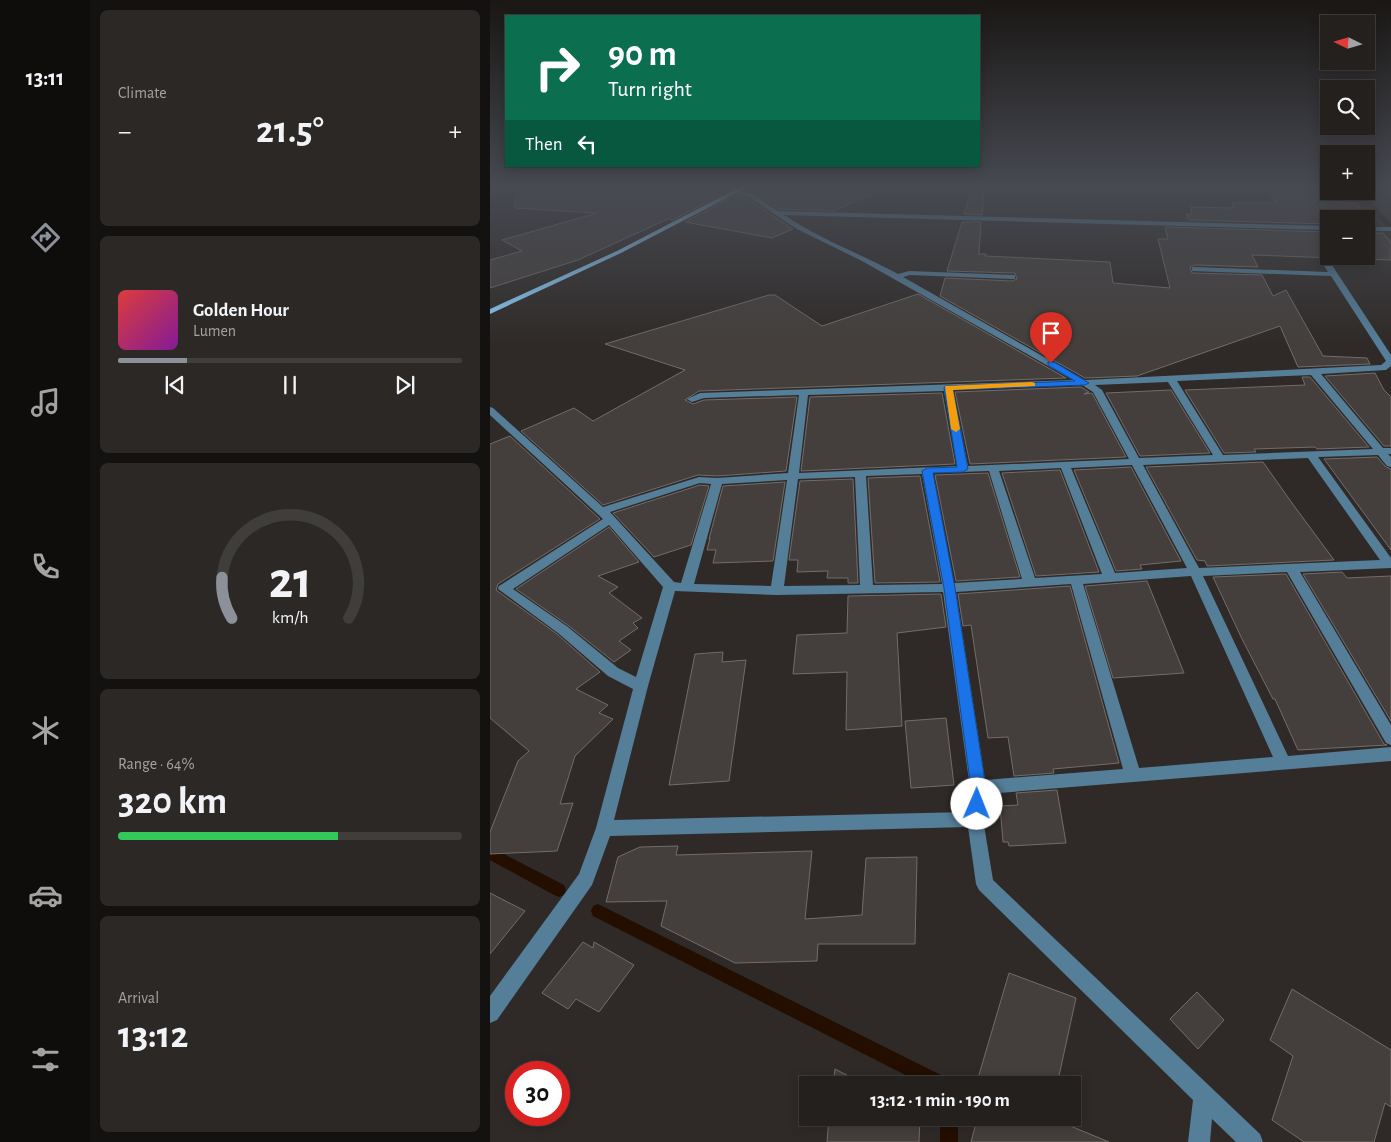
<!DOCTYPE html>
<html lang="en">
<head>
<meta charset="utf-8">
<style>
	:root { --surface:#23201d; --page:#2b2826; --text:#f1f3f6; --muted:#a3a3a4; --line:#403e3b; --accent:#8c9099 }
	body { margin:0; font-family:"Alegreya Sans",sans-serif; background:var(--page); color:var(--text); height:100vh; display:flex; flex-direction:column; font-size:19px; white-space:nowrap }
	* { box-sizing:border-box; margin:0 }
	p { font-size:16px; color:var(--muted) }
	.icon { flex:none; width:28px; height:28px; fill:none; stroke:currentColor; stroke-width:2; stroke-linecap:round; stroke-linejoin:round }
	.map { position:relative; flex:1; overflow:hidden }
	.drawer { display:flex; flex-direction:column; gap:10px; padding:10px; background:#131210; width:400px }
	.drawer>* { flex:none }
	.guide { position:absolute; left:15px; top:15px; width:475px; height:152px; border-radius:0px; box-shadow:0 2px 12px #0003,0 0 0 1px var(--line); background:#0b6e4f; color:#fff; overflow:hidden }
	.needle { width:32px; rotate:275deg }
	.fabs { position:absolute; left:830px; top:15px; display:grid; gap:10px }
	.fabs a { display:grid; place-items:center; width:55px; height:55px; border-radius:0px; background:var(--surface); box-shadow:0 2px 12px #0003,0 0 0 1px var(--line); font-size:25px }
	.speed { position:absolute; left:15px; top:1061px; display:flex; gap:10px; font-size:25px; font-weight:700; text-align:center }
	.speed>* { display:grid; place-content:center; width:65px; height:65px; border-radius:50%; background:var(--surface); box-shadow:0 2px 12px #0003,0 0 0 1px var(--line); line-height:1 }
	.speed .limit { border:8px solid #d22; background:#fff; color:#111 }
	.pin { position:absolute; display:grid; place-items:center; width:42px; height:42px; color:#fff; margin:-51px -21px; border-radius:50% 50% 50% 0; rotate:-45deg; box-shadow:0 0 5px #0007 }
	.pin .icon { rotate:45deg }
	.me { position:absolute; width:55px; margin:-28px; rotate:1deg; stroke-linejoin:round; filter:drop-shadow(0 0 4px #0008) }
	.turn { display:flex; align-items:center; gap:18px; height:105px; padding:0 20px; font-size:22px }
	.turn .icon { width:65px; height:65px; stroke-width:2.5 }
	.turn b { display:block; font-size:35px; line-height:42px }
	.then { display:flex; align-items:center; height:48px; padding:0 20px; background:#0003; gap:10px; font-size:19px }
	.big { font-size:38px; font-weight:700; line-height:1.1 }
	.drawer .tile { flex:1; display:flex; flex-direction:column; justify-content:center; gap:8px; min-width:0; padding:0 18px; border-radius:8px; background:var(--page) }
	.drawer .dial { align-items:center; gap:0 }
	.dial svg { height:130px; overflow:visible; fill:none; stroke:var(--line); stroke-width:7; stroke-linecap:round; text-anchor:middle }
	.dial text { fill:var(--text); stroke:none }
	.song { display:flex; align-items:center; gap:15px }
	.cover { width:60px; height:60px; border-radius:8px; background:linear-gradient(135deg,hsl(0 70% 55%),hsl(290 70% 35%)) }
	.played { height:5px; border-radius:2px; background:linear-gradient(90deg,var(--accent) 20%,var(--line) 20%) }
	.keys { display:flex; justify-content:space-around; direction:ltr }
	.heat { display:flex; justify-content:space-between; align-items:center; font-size:28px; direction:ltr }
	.charge { height:8px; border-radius:4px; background:linear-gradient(90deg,#34c759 64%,var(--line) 0) }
	.trip { position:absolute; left:309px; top:1076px; width:282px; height:50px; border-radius:0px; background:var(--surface); box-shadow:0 2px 12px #0003,0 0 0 1px var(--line); font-weight:700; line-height:50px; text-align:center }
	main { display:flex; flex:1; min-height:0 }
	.dock { display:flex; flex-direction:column; width:90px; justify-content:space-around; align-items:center; background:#0e0d0c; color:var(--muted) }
	.dock .icon { width:35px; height:35px }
	.dock .active { color:var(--accent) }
	.dock b { font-size:22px; color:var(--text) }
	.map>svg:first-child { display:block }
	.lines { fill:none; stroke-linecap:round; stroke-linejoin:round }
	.stream { fill:#230e00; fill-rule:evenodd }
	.building { fill:#443f3c; stroke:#726d69 }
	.minor { fill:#557e99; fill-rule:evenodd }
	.major { fill:#8cd0fc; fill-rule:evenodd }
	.route { fill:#1a73e8; stroke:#114b97 }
	.slow { fill:#f59e0b }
</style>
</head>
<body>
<main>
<nav class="dock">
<b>13:11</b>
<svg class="icon active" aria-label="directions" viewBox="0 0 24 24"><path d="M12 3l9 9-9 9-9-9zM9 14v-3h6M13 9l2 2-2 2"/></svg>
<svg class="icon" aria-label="music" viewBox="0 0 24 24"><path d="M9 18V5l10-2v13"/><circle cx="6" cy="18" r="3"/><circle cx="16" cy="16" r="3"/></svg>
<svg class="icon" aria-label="phone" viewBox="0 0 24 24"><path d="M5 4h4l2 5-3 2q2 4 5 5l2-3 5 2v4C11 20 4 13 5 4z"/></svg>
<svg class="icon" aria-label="climate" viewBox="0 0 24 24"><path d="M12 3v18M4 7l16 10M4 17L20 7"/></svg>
<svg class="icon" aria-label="car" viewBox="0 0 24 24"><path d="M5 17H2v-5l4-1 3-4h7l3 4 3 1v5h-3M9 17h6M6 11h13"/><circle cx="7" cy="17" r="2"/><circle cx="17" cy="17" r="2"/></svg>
<svg class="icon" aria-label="filters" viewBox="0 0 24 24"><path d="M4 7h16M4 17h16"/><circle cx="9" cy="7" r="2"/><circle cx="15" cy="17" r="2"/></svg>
</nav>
<section class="drawer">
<div class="tile"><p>Climate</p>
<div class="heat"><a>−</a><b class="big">21.5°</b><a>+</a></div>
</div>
<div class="tile">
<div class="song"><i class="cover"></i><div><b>Golden Hour</b><p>Lumen</p></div></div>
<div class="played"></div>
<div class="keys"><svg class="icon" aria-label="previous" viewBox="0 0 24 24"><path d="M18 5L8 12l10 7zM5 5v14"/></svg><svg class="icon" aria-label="pause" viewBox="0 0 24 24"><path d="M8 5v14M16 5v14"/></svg><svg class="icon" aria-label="next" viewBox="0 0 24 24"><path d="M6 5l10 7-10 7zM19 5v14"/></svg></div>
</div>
<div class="tile dial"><svg viewBox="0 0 100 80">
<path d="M14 69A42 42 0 1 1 86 69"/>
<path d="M14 69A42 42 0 0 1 8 44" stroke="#8c9099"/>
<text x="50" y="56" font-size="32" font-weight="700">21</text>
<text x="50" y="72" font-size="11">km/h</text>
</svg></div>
<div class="tile"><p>Range · 64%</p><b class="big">320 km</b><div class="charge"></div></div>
<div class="tile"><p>Arrival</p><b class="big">13:12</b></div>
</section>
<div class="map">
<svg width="901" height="1142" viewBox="0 0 901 1142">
	<rect width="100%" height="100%" fill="#2f2a27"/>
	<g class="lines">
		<g class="stream">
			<path d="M 866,191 L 871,191 L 901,223 L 901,227 L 896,226 Z"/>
			<path d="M 0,847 L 74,885 L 76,890 L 74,895 L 69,897 L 64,895 L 0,860 Z"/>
			<path d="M 108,904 L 459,1079 L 462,1085 L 435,1085 L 103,916 L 101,911 L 103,906 Z"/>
			<rect x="450" y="1118" width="18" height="24"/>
		</g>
	</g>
	<g class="building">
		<path d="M 26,186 L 248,186 L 183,220 L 178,219 L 88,260 L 0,288 L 0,260 L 32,251 L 12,240 L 107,213 L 25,208 Z"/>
		<path d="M 262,186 L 399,186 L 344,211 L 289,209 L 262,191 L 256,190 Z"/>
		<path d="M 774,186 L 839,186 L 839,202 L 866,203 L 886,225 L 876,225 L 876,219 L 839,219 L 839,224 L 699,220 L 696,214 L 702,214 L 701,207 L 744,208 L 742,203 L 787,203 Z"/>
		<path d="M 482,191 L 494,193 L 492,215 L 474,214 Z"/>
		<path d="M 246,195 L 256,198 L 303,229 L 282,238 L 195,222 Z"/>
		<path d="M 472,222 L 491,222 L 489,254 L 496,254 L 495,256 L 620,262 L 623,283 L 680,288 L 668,239 L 678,239 L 675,227 L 839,232 L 839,256 L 876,256 L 876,233 L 893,233 L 901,242 L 901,260 L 762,255 L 768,267 L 705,265 L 700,267 L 702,273 L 772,275 L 783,296 L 796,290 L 833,356 L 877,358 L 880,364 L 808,367 L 790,326 L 647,376 L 595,378 L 450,296 L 455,278 L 522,281 L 527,279 L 525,273 L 457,271 Z"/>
		<path d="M 428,294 L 576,378 L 209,391 L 195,400 L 203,404 L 214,400 L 307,397 L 296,471 L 227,476 L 208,475 L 113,505 L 31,431 L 84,408 L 103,421 L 195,370 L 115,344 L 279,295 L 285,295 L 332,326 Z"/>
		<path d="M 885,373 L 894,390 L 901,397 L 901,446 L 894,446 L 835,376 Z"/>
		<path d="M 812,377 L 820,377 L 879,447 L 827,449 L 825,447 L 764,449 L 766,452 L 734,453 L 695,390 L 815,385 Z"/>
		<path d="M 591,387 L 599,392 L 594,394 L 602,393 L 636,457 L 480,464 L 465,392 Z"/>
		<path d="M 681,390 L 720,453 L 650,456 L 616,393 Z"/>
		<path d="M 452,393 L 465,464 L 311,471 L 320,397 Z"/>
		<path d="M 20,436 L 110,519 L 8,584 L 6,590 L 67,634 L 110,672 L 86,689 L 118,705 L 109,713 L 123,719 L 85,756 L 70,804 L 83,803 L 67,851 L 0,854 L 0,832 L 28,761 L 39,751 L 0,718 L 0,444 Z"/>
		<path d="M 887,457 L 896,467 L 901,469 L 901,550 L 834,459 Z"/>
		<path d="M 773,462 L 802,503 L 844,560 L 717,566 L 715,561 L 707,560 L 656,467 Z"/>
		<path d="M 641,467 L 691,561 L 650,565 L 652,569 L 626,571 L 584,470 Z"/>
		<path d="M 570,470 L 609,572 L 546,576 L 512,473 Z"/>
		<path d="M 498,473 L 530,577 L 466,581 L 445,475 Z"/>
		<path d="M 430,476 L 450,582 L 385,583 L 378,478 Z"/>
		<path d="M 363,479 L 368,583 L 358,583 L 358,578 L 337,578 L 338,571 L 307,572 L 308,560 L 299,560 L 310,481 Z"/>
		<path d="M 295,482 L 283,561 L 223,563 L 226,550 L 217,550 L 220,538 L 219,539 L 233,486 Z"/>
		<path d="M 210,485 L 219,486 L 201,545 L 164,557 L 123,513 Z"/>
		<path d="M 119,527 L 149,562 L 108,576 L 128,587 L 119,593 L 152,618 L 143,623 L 148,628 L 129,641 L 141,650 L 124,662 L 79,626 L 26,589 Z"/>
		<path d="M 852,572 L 857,578 L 901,576 L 901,721 L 813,574 Z"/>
		<path d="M 796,574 L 894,744 L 897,745 L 808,750 L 785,699 L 783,699 L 752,639 L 723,577 Z"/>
		<path d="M 657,581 L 694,673 L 623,678 L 595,586 Z"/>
		<path d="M 580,586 L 629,763 L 563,769 L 564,773 L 524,776 L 518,737 L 498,738 L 481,625 L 473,626 L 468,594 Z"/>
		<path d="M 451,594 L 456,627 L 407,633 L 412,726 L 356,730 L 357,672 L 303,674 L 307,635 L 357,633 L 358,596 Z"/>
		<path d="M 233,652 L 232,662 L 256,660 L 239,781 L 179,785 L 205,654 Z"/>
		<path d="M 456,718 L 464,785 L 421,788 L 415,721 Z"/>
		<path d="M 567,790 L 576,843 L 519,846 L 518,842 L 513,842 L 510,806 L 528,805 L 526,793 Z"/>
		<path d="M 188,846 L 186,855 L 322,851 L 315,919 L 372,915 L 376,858 L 427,857 L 425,944 L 328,944 L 327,961 L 245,963 L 171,926 L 177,901 L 116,902 L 128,857 L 150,847 Z"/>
		<path d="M 0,893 L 35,911 L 0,954 Z"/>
		<path d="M 93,942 L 103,948 L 104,942 L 144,965 L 109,1012 L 86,999 L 78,1009 L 52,993 Z"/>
		<path d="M 519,973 L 586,998 L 567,1085 L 486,1085 Z"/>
		<path d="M 802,989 L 901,1050 L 901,1107 L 895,1103 L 884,1142 L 814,1142 L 782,1120 L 803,1056 L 780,1040 Z"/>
		<path d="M 707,992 L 734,1020 L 708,1049 L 680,1019 Z"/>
		<path d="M 345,1069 L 376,1085 L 343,1085 Z"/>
		<path d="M 339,1118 L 430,1118 L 429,1142 L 337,1142 Z"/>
		<path d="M 482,1118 L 561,1118 L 619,1142 L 481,1142 L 487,1119 Z"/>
	</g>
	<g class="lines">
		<g class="minor">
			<path d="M 247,190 L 261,193 L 288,211 L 839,226 L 839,230 L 294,215 C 330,239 371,254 408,274 L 419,271 L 525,275 L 525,279 L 522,279 L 420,275 L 413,277 L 595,380 L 891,365 L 896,361 L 841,276 L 702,271 L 702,267 L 705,267 L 838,272 L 831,261 L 838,259 L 901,355 L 901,366 L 896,370 L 831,374 L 893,448 L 901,448 L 901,454 L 898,454 L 901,457 L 901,467 L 897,466 L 888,455 L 828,457 L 901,558 L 901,568 L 810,572 L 901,725 L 901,745 L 896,743 L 797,572 L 713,576 L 798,756 L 901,747 L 901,761 L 496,794 L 493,819 L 503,880 L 770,1134 L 773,1142 L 746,1142 L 722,1119 L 720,1142 L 698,1142 L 703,1100 L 489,890 L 486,884 L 478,827 L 120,836 L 102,885 L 7,1020 L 0,1023 L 0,996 L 89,874 L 106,828 L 143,689 L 118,676 L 68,633 L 8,589 L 9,586 L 113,519 L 0,415 L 0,407 L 3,408 L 113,507 L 209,477 L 227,478 L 298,473 L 309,395 L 214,398 L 202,402 L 197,399 L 210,393 L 583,380 L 372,261 L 307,229 L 257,196 L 245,193 ZM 821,375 L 883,449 L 733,455 L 687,381 ZM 678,382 L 723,455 L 649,458 L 612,390 L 605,385 ZM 592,385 L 603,392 L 639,459 L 478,466 L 463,390 ZM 454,391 L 467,466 L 309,473 L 318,395 ZM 818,458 L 890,560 L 709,568 L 653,465 ZM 642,465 L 697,568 L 625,573 L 581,468 ZM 571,468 L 612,574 L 545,578 L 509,471 ZM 499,471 L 532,579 L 464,583 L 443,473 ZM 432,474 L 452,584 L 383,585 L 376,476 ZM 365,477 L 370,585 L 294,586 L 308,479 ZM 297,480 L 281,586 L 204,584 L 232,484 ZM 210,483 L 221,484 L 191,583 L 184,582 L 120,512 ZM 119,525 L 173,587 L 146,677 L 128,668 L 78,627 L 23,589 ZM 701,576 L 783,757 L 649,768 L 593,584 ZM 581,584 L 633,769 L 495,780 L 466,592 ZM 185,591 L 287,595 L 453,592 L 480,788 L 477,812 L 124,820 L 158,686 Z"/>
			<rect x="876" y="227" width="25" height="4"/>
		</g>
		<path class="major" d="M 252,186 L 260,186 L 131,253 L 0,314 L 0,309 L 127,251 Z"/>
	</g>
	<linearGradient id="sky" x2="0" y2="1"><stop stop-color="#1a1715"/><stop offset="0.54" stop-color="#474a52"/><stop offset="1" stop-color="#474a52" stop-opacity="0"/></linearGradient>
	<rect width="901" height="346" fill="url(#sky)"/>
	<path class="route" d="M 558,362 L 564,362 L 599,383 L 595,385 L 463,390 L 478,469 L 473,472 L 443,473 L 465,588 L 496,788 L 492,808 L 487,810 L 481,808 L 479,804 L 481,788 L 454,588 L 432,471 L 437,468 L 467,467 L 454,388 L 455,386 L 585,381 L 558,365 Z"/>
	<path class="slow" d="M 542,382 L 545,383 L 545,386 L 463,390 L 470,429 L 466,432 L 461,429 L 455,386 Z"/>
</svg>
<div class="fabs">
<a><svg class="needle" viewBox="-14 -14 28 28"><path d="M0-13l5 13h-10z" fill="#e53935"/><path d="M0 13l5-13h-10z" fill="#a3a3a4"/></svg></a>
<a><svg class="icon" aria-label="search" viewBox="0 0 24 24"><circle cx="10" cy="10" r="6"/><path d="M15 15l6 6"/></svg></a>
<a>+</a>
<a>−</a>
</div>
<div class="speed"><div class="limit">30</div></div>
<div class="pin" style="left:561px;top:363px;background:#d93025"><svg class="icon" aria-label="arrive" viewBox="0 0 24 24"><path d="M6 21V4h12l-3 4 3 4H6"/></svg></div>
<svg class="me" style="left:487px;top:804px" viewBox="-20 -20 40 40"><circle r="19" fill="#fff"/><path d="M0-13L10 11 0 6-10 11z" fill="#1a73e8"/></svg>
<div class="trip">13:12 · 1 min · 190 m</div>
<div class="guide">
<div class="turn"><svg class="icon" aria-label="right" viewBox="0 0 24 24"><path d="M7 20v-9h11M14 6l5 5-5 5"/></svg><div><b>90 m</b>Turn right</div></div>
<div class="then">Then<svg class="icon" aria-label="left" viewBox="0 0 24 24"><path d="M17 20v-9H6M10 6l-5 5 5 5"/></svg></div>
</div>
</div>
</main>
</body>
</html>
